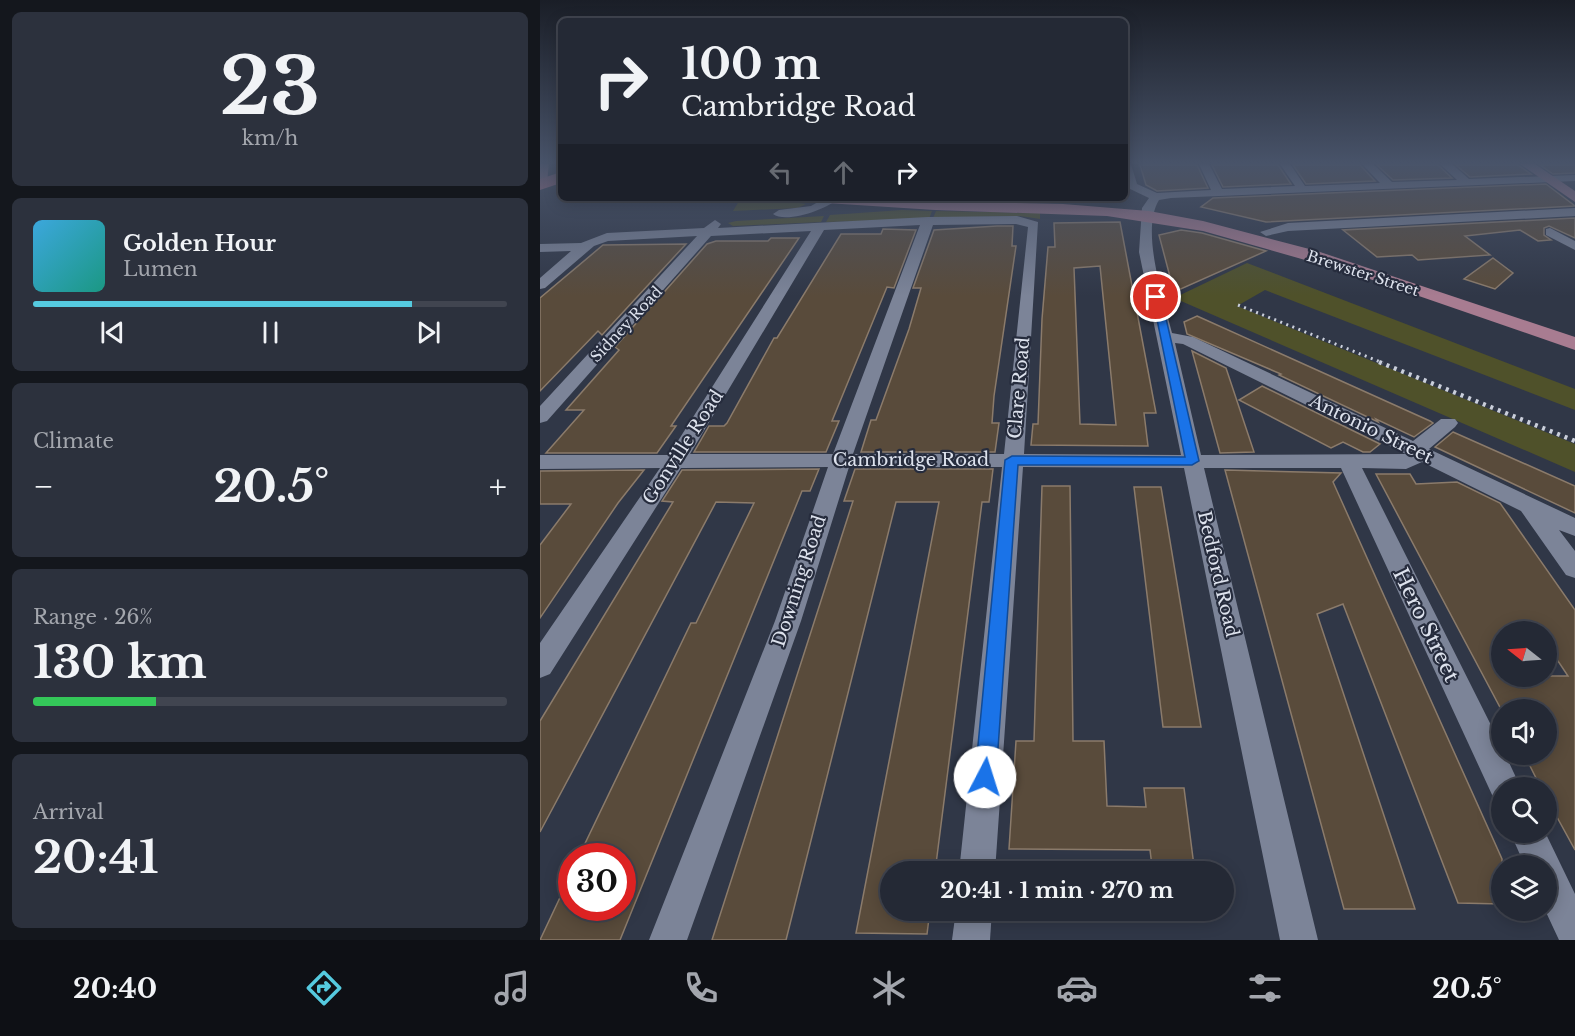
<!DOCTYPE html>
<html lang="en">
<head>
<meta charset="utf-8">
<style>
	:root { --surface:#242935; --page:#2c313d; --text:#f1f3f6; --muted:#a3a6ad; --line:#414550; --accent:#55cadf }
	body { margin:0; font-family:"Libre Baskerville",serif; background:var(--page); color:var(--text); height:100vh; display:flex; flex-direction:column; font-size:22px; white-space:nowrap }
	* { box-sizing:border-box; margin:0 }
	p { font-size:20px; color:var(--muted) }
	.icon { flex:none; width:33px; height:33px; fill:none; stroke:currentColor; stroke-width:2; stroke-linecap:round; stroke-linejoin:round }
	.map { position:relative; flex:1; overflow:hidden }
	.side { display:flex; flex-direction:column; gap:12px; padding:12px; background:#14171d; width:540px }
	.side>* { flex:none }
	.banner { position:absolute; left:18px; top:18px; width:570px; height:183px; border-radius:9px; box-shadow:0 3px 15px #0003,0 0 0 2px var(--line); background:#242935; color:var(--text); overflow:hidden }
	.needle { width:39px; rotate:287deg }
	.fabs { position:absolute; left:951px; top:621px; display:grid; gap:12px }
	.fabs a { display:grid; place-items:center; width:66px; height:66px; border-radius:50%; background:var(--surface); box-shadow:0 3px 15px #0003,0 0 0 2px var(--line); font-size:30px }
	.speed { position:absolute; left:18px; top:843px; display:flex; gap:12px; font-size:30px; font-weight:700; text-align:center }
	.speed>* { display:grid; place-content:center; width:78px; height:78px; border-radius:50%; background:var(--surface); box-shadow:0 3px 15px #0003,0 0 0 2px var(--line); line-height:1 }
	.speed .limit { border:9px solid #d22; background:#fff; color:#111 }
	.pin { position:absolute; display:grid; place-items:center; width:51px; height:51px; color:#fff; margin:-26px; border:3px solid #fff; border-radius:50%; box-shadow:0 2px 6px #0007 }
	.me { position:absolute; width:66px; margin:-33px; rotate:5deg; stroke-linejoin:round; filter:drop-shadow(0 0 4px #0008) }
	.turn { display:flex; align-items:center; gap:21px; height:126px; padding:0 24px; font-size:27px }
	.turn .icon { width:78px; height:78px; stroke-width:2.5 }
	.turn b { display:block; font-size:42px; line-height:51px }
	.lanes { display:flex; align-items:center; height:57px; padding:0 24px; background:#0003; justify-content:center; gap:30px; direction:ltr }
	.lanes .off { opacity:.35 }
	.big { font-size:45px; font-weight:700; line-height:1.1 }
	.side .widget { flex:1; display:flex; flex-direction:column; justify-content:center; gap:9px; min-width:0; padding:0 21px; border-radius:9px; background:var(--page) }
	.side .dial { align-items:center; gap:0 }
	.dial b { font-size:78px; line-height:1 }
	.song { display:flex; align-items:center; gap:18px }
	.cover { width:72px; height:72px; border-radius:9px; background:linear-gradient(135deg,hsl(200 70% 55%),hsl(170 70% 35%)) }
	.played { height:6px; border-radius:3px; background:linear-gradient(90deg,var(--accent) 80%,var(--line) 80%) }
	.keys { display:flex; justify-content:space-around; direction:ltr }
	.heat { display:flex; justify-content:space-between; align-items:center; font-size:33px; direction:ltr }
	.charge { height:9px; border-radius:4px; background:linear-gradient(90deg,#34c759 26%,var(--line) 0) }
	.trip { position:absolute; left:340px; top:861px; width:354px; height:60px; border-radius:30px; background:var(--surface); box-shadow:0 3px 15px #0003,0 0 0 2px var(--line); font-weight:700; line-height:60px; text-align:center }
	.tab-bar { display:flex; height:96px; justify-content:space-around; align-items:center; background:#0e1015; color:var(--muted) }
	.tab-bar .icon { width:42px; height:42px }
	.tab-bar .selected { color:var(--accent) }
	.tab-bar b { font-size:27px; color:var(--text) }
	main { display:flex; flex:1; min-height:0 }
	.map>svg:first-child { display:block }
	.green { fill:#4f512a }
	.building { fill:#594b3b; stroke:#8b7b6b; stroke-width:1.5; fill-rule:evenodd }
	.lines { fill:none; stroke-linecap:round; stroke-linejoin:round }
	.minor { fill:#7c8498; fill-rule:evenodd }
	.major { fill:#a87c91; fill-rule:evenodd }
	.highway { fill:#c6778d; fill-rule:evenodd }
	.rail-far1 { stroke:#cacfdb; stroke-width:3; stroke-dasharray:2 4.5; stroke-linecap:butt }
	.rail { stroke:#cacfdb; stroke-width:4.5; stroke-dasharray:3 5; stroke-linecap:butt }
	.route { fill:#1a73e8; stroke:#114b97; stroke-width:1.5 }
	.labels { text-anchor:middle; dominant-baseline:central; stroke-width:4.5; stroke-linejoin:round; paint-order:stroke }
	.far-street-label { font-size:15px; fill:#dde2ed; stroke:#262c3d }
	.street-label { font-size:18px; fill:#dde2ed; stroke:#262c3d }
	.near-street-label { font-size:21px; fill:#dde2ed; stroke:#262c3d }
</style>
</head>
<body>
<main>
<section class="side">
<div class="widget dial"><b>23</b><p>km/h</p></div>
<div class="widget">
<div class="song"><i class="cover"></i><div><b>Golden Hour</b><p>Lumen</p></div></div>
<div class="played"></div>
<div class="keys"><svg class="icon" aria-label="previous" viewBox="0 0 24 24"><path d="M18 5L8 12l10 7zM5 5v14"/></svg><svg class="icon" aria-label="pause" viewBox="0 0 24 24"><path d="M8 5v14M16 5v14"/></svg><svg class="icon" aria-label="next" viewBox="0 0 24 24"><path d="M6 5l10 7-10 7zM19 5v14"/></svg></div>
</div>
<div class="widget"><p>Climate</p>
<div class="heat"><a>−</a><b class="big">20.5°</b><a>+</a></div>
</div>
<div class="widget"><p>Range · 26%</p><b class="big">130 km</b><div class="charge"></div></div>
<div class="widget"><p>Arrival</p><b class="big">20:41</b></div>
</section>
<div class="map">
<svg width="1035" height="940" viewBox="0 0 1035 940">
	<rect width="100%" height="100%" fill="#303747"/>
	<g class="green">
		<path d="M 201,198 L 226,198 L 266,204 L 258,208 L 193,211 Z"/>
		<path d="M 362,210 L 392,211 L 389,219 L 286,222 L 290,215 Z"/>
		<path d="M 396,211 L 500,213 L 500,219 L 480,216 L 393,218 Z"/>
		<path d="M 284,216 L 281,222 L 193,226 L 188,223 L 196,221 Z"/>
		<path d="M 707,263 L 1035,389 L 1035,410 L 725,290 L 697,306 L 1035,444 L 1035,472 L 634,298 Z"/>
	</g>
	<g class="building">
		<path d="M 600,165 L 657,165 L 668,188 L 617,191 L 606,185 Z"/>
		<path d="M 672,165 L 738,165 L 751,184 L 683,187 Z"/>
		<path d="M 753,165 L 820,165 L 835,181 L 766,184 Z"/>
		<path d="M 837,165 L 898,165 L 912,178 L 853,180 Z"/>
		<path d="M 916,165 L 978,165 L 991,174 L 930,177 Z"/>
		<path d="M 1000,165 L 1035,165 L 1035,173 L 1013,174 Z"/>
		<path d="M 1006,184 L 1035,206 L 726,222 L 661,207 L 673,198 Z"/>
		<path d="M 1035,218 L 1035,238 L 1009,226 L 1004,228 L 1004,235 L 1011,240 L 998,241 L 980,230 L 925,236 L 950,255 L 878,260 L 872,255 L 837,257 L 803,230 Z"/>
		<path d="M 580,222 L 616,413 L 604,413 L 608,446 L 491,445 L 493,424 L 498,424 L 502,319 L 508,247 L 515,247 L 514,223 ZM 560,266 L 576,425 L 540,424 L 534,268 Z"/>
		<path d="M 457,226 L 473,226 L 472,246 L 476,246 L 454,396 L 452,423 L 459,423 L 455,452 L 321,452 L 331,420 L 336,420 L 369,329 L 381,288 L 373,288 L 394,230 Z"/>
		<path d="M 343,229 L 376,230 L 354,288 L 347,287 L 292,421 L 299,421 L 286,452 L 154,452 L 169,426 L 184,426 L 187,423 L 234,338 L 237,338 L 301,234 L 341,234 Z"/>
		<path d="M 641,230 L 662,233 L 726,251 L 634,292 L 619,235 Z"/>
		<path d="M 231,238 L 259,238 L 131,426 L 136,426 L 117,453 L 6,453 L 44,410 L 26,410 L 79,350 L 75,347 L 167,244 L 176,241 L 228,241 Z"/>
		<path d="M 146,244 L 62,335 L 58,331 L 0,391 L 0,298 L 63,245 Z"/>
		<path d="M 953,258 L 973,273 L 955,289 L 924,279 Z"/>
		<path d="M 657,316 L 890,421 L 893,423 L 874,437 L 836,419 L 838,422 L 739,375 L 741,374 L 647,334 L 644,322 Z"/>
		<path d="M 652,351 L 686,368 L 714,452 L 680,453 Z"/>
		<path d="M 722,386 L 840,444 L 830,452 L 823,452 L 803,442 L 791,448 L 699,400 Z"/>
		<path d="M 913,432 L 1035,486 L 1035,513 L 895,447 Z"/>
		<path d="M 279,469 L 270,491 L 262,491 L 80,940 L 0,940 L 32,872 L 32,908 L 82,908 L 82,856 L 39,856 L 151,623 L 156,623 L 214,503 L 176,502 L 0,832 L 0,721 L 133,502 L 122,501 L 142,470 Z"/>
		<path d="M 315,469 L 453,469 L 449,502 L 442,502 L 395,872 L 351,872 L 351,910 L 390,910 L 387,934 L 316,933 L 399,502 L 356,502 L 246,940 L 172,940 L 313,501 L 304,501 Z"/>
		<path d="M 104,470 L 78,503 L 0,618 L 0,545 L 31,504 L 0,504 L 0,471 Z"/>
		<path d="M 685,470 L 801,473 L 793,482 L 962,859 L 962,904 L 918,903 L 803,604 L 777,614 L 875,909 L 804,909 Z"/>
		<path d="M 836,474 L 870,474 L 876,484 L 917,482 L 960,503 L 1035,610 L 1035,850 L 1006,797 L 1006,788 L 1001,788 L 984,754 L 1006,754 L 1006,710 L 962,711 ZM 962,632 L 1006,632 L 1006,643 L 1028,676 L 962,676 Z"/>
		<path d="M 502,486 L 530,486 L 533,741 L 564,741 L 567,806 L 606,807 L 604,788 L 644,788 L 654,866 L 612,866 L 610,850 L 469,849 L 476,741 L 494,741 Z"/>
		<path d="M 594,487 L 621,487 L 661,727 L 623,727 Z"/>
	</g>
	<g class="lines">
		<g class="minor">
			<path d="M 585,164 L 591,164 L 597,184 L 617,193 L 671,190 L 659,164 L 669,164 L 682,189 L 755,186 L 740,164 L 750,164 L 765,186 L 840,183 L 822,164 L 833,164 L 852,182 L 917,180 L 900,164 L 912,164 L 929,179 L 1035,175 L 1035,181 L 631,198 L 619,200 C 600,231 624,299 632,333 L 653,337 L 873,441 L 901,419 L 915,419 L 918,423 L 915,427 L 889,449 L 1035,518 L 1035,536 L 1019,530 L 1035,551 L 1035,578 L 1026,575 L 981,511 L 882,462 L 866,469 L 822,468 L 962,747 L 962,754 L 965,754 L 981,788 L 962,788 L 962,802 L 954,799 L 801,468 L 664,468 L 778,940 L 740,940 L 644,468 L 483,467 L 455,872 L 419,872 L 462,467 L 309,467 L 261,621 L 147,940 L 109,940 L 235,621 L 288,467 L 141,468 L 10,674 L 0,678 L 0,643 L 120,468 L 0,469 L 0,455 L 129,455 L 271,231 L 171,236 L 7,421 L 0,423 L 0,406 L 157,236 L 68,241 L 54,246 L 5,288 L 0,289 L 0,278 L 31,251 L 0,252 L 0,244 L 41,243 L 67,233 L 164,228 L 175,220 L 181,224 L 178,228 L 388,217 L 477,216 L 498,222 L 484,454 L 641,455 L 599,252 L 602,208 L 609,198 L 588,188 ZM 476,224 L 488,227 L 464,454 L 313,454 L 393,225 ZM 380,225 L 293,454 L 150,454 L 284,230 ZM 635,343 L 643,344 L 866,454 L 661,455 Z"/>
			<path d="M 285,198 L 299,198 C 288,209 246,224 233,214 L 239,210 L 271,206 Z"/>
			<path d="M 1035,208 L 1035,216 L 748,231 L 726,236 L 720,232 L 748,223 Z"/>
			<path d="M 1010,228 L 1035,241 L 1035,250 L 1006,235 L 1006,229 Z"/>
			<path d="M 970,832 L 1005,832 L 1035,894 L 1035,940 L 1019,940 L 1005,910 L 1006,866 L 985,866 Z"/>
			<path d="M 416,910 L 452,910 L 450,940 L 412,940 Z"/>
		</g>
		<g class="major">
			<path d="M 0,164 L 9,164 L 7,182 L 0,186 Z"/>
			<path d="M 980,164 L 995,164 L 1035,191 L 1035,202 Z"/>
			<path d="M 263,198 L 523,204 L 609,211 L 663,221 L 777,251 L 1035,337 L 1035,350 L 818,275 L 663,231 L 567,216 L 395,210 L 270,202 Z"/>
		</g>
		<path class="highway" d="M 21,172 L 21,183 L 0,190 L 0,179 Z"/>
		<path class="rail-far1" d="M 698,305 L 843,363"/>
		<path class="rail" d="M 839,362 L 1035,441"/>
	</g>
	<linearGradient id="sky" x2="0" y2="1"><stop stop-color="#1a1e27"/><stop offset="0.55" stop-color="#485369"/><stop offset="1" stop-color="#485369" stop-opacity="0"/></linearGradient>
	<rect width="1035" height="296" fill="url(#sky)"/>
	<path class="route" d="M 612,295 L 621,297 L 659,461 L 652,465 L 478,465 L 456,777 L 453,785 L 445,788 L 438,785 L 435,777 L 465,460 L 472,456 L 645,457 Z"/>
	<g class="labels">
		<g class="far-street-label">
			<text transform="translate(823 273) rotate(18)">Brewster Street</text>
			<text transform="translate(86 324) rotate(-47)">Sidney Road</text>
		</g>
		<g class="street-label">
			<text transform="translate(479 388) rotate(-85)">Clare Road</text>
			<text transform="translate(831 429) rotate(26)">Antonio Street</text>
			<text transform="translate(143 447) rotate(-57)">Gonville Road</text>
			<text x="371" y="460">Cambridge Road</text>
			<text transform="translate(678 574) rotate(77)">Bedford Road</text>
			<text transform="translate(259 581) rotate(-72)">Downing Road</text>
		</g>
		<g class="near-street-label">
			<text transform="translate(886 625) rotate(64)">Hero Street</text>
		</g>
	</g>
</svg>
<div class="fabs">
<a><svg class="needle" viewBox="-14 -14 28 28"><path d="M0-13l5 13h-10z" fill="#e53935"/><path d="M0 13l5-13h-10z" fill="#a3a6ad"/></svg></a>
<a><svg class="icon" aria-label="sound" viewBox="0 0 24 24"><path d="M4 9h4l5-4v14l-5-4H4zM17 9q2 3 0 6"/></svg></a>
<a><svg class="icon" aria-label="search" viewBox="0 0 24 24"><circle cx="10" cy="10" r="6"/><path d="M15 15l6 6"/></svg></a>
<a><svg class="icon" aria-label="layers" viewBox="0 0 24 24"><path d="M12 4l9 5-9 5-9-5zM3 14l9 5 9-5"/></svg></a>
</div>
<div class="speed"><div class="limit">30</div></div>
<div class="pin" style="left:616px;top:297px;background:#d93025"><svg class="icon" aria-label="arrive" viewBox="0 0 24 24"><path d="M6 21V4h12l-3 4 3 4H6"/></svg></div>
<svg class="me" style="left:445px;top:777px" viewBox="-20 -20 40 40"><circle r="19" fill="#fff"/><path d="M0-13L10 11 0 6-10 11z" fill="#1a73e8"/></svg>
<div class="trip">20:41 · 1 min · 270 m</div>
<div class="banner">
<div class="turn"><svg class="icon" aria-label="right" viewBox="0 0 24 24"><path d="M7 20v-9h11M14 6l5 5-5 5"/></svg><div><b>100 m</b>Cambridge Road</div></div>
<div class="lanes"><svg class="icon off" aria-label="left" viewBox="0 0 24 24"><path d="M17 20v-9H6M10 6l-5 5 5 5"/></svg><svg class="icon off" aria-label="ahead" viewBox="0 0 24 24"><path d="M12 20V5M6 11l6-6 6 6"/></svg><svg class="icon" aria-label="right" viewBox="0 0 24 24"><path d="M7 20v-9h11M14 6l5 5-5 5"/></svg></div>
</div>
</div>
</main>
<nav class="tab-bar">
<b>20:40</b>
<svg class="icon selected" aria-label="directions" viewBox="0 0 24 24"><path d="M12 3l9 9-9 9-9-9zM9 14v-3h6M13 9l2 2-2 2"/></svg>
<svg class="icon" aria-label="music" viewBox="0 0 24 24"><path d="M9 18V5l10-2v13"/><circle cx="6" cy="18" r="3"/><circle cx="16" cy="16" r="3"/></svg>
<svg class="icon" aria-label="phone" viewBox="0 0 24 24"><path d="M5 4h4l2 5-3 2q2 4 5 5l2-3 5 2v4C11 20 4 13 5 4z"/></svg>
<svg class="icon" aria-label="climate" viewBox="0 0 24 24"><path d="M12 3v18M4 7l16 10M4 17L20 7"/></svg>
<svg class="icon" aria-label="car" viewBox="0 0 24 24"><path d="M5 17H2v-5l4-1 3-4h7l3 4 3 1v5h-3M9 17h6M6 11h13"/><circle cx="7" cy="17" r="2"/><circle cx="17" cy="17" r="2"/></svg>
<svg class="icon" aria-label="filters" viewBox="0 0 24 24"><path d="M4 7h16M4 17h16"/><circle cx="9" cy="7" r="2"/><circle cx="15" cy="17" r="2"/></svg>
<b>20.5°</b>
</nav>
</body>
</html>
